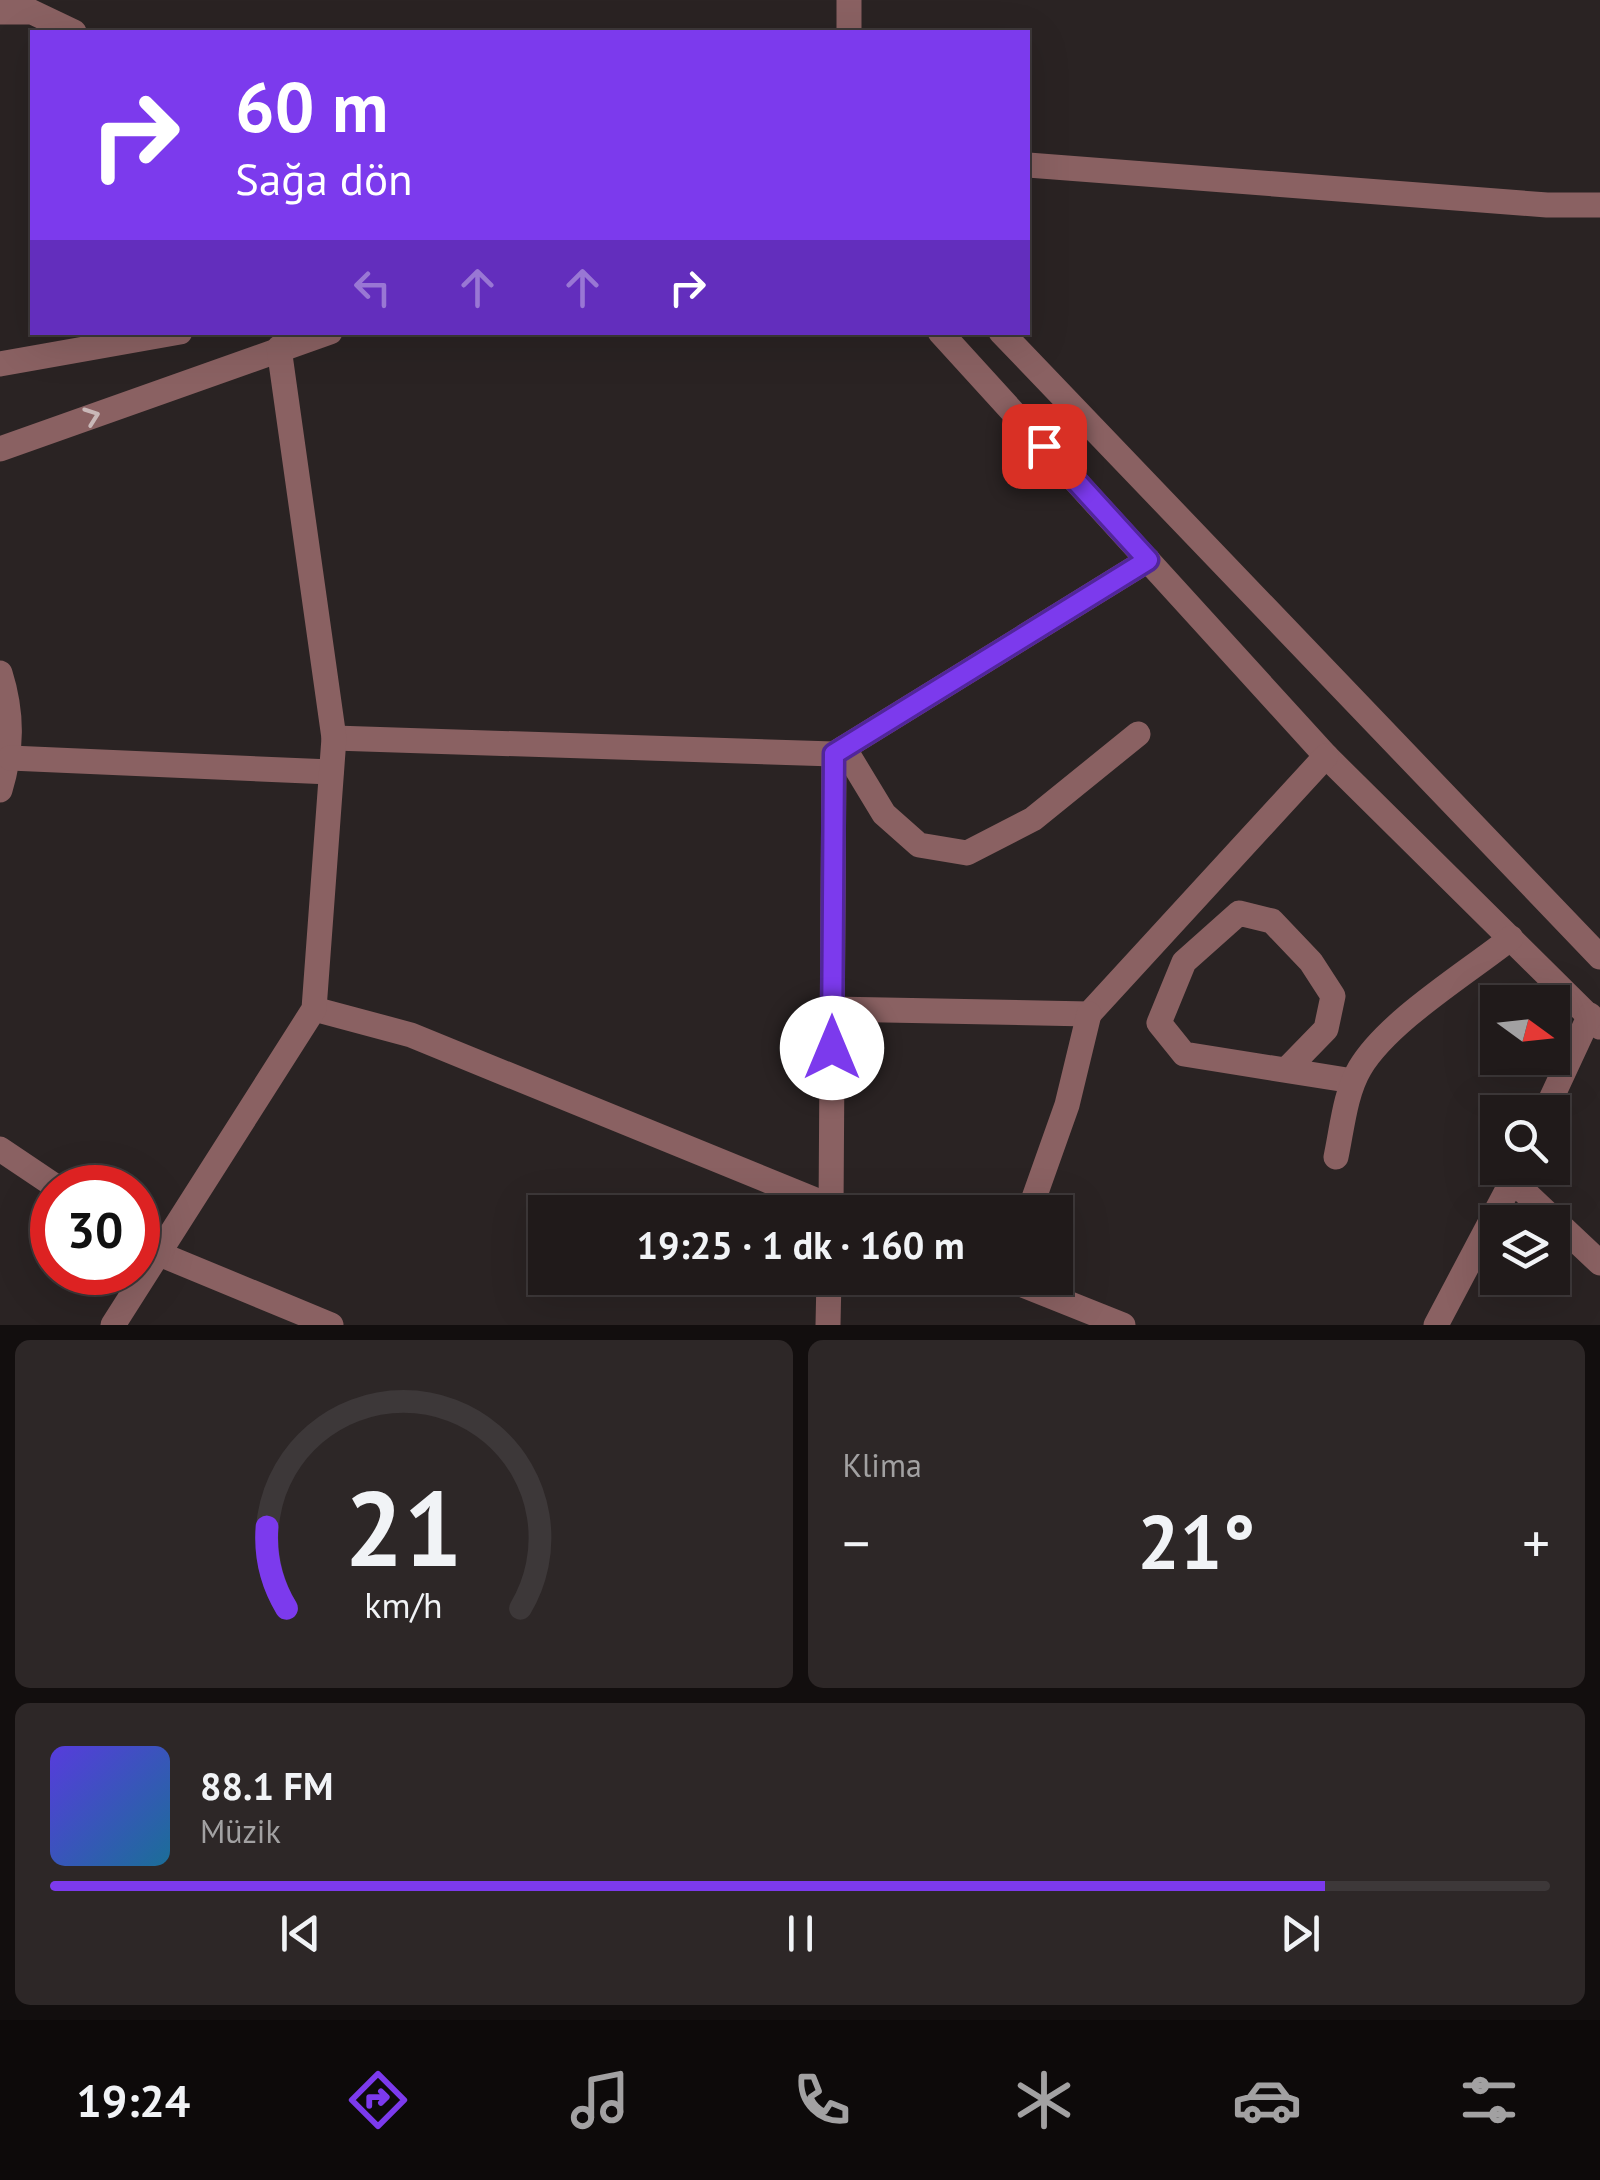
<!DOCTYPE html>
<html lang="tr">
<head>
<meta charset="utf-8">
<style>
	:root { --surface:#201a1a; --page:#2d2727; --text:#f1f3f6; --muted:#a2a1a2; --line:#3d3839; --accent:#7c3aed }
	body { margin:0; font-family:"PT Sans",sans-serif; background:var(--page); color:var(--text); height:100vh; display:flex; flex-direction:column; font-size:38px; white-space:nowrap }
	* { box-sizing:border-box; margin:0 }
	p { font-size:32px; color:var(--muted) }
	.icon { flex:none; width:55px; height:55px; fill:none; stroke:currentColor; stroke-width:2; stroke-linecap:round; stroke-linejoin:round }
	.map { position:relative; height:1325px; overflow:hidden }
	.side { display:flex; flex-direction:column; gap:15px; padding:15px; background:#120e0e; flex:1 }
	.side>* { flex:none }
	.guide { position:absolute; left:30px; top:30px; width:1000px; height:305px; border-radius:0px; box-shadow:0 10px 40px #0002,0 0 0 2px var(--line); background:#7c3aed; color:#fff; overflow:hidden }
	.needle { width:65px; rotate:105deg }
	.buttons { position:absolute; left:1480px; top:985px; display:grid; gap:20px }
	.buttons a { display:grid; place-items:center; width:90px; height:90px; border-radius:0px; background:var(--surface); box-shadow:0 10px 40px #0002,0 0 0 2px var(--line); font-size:50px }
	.speed { position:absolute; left:30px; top:1165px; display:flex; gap:20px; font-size:50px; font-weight:700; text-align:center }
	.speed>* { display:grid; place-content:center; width:130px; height:130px; border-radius:50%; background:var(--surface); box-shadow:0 10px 40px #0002,0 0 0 2px var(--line); line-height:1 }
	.speed .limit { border:15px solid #d22; background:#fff; color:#111 }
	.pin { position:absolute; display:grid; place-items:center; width:85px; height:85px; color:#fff; margin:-42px; border-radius:20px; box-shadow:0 5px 15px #0006 }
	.me { position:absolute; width:110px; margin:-55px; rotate:0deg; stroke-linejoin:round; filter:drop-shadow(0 0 8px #0008) }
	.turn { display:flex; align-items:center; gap:35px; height:210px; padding:0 40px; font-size:45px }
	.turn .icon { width:130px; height:130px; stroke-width:2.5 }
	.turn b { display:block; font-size:70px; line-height:85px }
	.lanes { display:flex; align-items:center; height:95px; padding:0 40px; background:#0003; justify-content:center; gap:50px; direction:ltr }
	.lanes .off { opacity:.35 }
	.big { font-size:75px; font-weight:600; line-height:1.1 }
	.side .widget { flex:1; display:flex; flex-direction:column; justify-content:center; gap:15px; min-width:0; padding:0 35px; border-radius:15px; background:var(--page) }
	.side .dial { align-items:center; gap:0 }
	.dial svg { height:260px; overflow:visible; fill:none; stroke:var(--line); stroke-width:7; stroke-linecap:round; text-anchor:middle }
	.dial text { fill:var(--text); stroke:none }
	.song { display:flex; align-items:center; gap:30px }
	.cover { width:120px; height:120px; border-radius:15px; background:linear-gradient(135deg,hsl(250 70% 55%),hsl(200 70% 35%)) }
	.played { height:10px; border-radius:5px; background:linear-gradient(90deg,var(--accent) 85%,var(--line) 85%) }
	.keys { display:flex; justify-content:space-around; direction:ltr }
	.heat { display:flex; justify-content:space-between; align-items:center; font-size:55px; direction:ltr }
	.side .tiles { flex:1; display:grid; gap:15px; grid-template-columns:1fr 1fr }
	.widget:last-child { grid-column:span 2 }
	.trip { position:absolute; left:528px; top:1195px; width:545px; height:100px; border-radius:0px; background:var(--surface); box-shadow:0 10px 40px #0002,0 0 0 2px var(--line); font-weight:600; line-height:100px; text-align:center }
	.menu { display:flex; height:160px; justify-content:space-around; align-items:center; background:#0d0a0a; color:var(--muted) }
	.menu .icon { width:70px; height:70px }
	.menu .selected { color:var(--accent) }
	.menu b { font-size:45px; color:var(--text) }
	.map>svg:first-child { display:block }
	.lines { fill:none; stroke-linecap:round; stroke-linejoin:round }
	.minor { stroke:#8a6162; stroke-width:25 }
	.oneway { stroke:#c9b8b8 }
	.route-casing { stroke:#51269a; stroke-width:25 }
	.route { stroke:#7c3aed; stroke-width:18 }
</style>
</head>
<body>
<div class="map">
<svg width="1600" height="1325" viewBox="0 0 1600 1325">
	<rect width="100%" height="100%" fill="#2a2323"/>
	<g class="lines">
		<g class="minor">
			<path d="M 849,0 L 849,32"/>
			<path d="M 0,12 L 32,12 L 74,32"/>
			<path d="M 1028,165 L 1547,205 L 1600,205"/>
			<path d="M 940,332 L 1326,756 L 1600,1027"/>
			<path d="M 1001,332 L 1600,957"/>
			<path d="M 0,364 L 180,332"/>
			<path d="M 0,449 L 330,332"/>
			<path d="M 0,673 C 13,714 12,750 0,790"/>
			<path d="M 334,738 L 834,754 L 1148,560"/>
			<path d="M 844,748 L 884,814 L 919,845 L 967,853 L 1033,819 L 1138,734"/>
			<path d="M 10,758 L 331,772"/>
			<path d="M 314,1009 L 411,1035 L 845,1212"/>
			<path d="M 832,1009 L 1089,1014 L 1326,756"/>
			<path d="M 1289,1067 L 1326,1029 L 1333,996 L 1311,962 L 1272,921 L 1239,913 L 1184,962 L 1159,1023 L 1184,1054 L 1353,1081"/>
			<path d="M 1545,1112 L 1590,1015"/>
			<path d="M 0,1149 L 58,1188"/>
			<path d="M 1336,1157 C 1342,1129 1345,1093 1360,1068 C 1388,1021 1467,973 1511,938"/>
			<path d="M 1513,1181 L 1600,1263"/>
			<path d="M 831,1212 L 834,754"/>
			<path d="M 1029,1212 L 1067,1105 L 1089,1014"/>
			<path d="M 138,1240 L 157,1253 L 331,1325"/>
			<path d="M 1005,1278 L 1123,1325"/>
			<path d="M 113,1325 L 314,1009 L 334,738 L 279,348"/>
			<path d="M 828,1325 L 829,1278"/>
			<path d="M 1436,1325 L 1519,1168"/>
		</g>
	</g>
	<defs><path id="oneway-chevron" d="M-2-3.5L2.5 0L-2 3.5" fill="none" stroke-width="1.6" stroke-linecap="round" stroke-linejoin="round" transform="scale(2.5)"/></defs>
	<use class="oneway" href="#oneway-chevron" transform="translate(92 416) rotate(-20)"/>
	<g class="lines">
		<defs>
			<path id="route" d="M 832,1048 L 834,754 L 1148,560 L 1044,446"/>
		</defs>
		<use href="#route" class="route-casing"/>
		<use href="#route" class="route"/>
	</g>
</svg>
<div class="buttons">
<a><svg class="needle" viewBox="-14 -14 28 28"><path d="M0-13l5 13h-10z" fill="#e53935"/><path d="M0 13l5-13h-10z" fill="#a2a1a2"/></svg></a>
<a><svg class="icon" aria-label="search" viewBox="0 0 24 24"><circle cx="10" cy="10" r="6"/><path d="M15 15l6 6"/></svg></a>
<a><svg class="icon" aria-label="layers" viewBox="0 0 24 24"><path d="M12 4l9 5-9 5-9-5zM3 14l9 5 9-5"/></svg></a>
</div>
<div class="speed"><div class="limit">30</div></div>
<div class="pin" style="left:1044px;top:446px;background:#d93025"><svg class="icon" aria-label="arrive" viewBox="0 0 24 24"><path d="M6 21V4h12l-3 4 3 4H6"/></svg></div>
<svg class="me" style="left:832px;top:1048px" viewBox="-20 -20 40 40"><circle r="19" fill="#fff"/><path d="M0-13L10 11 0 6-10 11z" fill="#7c3aed"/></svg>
<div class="trip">19:25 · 1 dk · 160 m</div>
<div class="guide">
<div class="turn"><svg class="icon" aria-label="right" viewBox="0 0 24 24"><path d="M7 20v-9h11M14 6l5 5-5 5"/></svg><div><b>60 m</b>Sağa dön</div></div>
<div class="lanes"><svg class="icon off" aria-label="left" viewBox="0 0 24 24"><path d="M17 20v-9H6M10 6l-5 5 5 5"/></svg><svg class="icon off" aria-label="ahead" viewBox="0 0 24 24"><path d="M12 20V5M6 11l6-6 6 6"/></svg><svg class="icon off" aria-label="ahead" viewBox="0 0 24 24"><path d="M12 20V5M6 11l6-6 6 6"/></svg><svg class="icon" aria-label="right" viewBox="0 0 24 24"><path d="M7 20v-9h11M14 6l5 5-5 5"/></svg></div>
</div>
</div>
<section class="side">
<div class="tiles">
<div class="widget dial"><svg viewBox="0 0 100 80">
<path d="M14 69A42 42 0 1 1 86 69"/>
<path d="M14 69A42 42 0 0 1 8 44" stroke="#7c3aed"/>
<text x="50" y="56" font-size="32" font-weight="700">21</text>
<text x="50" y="72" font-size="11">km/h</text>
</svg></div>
<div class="widget"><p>Klima</p>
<div class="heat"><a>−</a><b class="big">21°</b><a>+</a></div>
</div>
<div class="widget">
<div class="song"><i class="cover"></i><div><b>88.1 FM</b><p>Müzik</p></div></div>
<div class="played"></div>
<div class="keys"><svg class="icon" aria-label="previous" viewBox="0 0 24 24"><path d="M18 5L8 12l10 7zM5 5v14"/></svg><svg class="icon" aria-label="pause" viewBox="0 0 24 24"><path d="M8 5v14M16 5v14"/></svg><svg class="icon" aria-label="next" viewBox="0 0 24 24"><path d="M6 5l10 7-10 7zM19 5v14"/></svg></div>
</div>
</div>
</section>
<nav class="menu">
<b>19:24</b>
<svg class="icon selected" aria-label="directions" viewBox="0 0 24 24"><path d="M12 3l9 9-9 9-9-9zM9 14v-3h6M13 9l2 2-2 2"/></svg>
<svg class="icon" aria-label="music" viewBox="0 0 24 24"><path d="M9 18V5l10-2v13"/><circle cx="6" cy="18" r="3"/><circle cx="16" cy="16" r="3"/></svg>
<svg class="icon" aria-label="phone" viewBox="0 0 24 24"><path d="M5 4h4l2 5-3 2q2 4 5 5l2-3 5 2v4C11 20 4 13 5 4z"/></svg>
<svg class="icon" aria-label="climate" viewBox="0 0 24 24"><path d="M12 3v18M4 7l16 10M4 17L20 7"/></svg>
<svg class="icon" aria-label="car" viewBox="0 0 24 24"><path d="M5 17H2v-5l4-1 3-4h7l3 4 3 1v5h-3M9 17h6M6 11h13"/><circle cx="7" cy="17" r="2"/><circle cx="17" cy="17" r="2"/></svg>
<svg class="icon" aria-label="filters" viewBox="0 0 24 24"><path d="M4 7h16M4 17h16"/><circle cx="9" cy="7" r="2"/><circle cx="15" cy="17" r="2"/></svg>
</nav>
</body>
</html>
